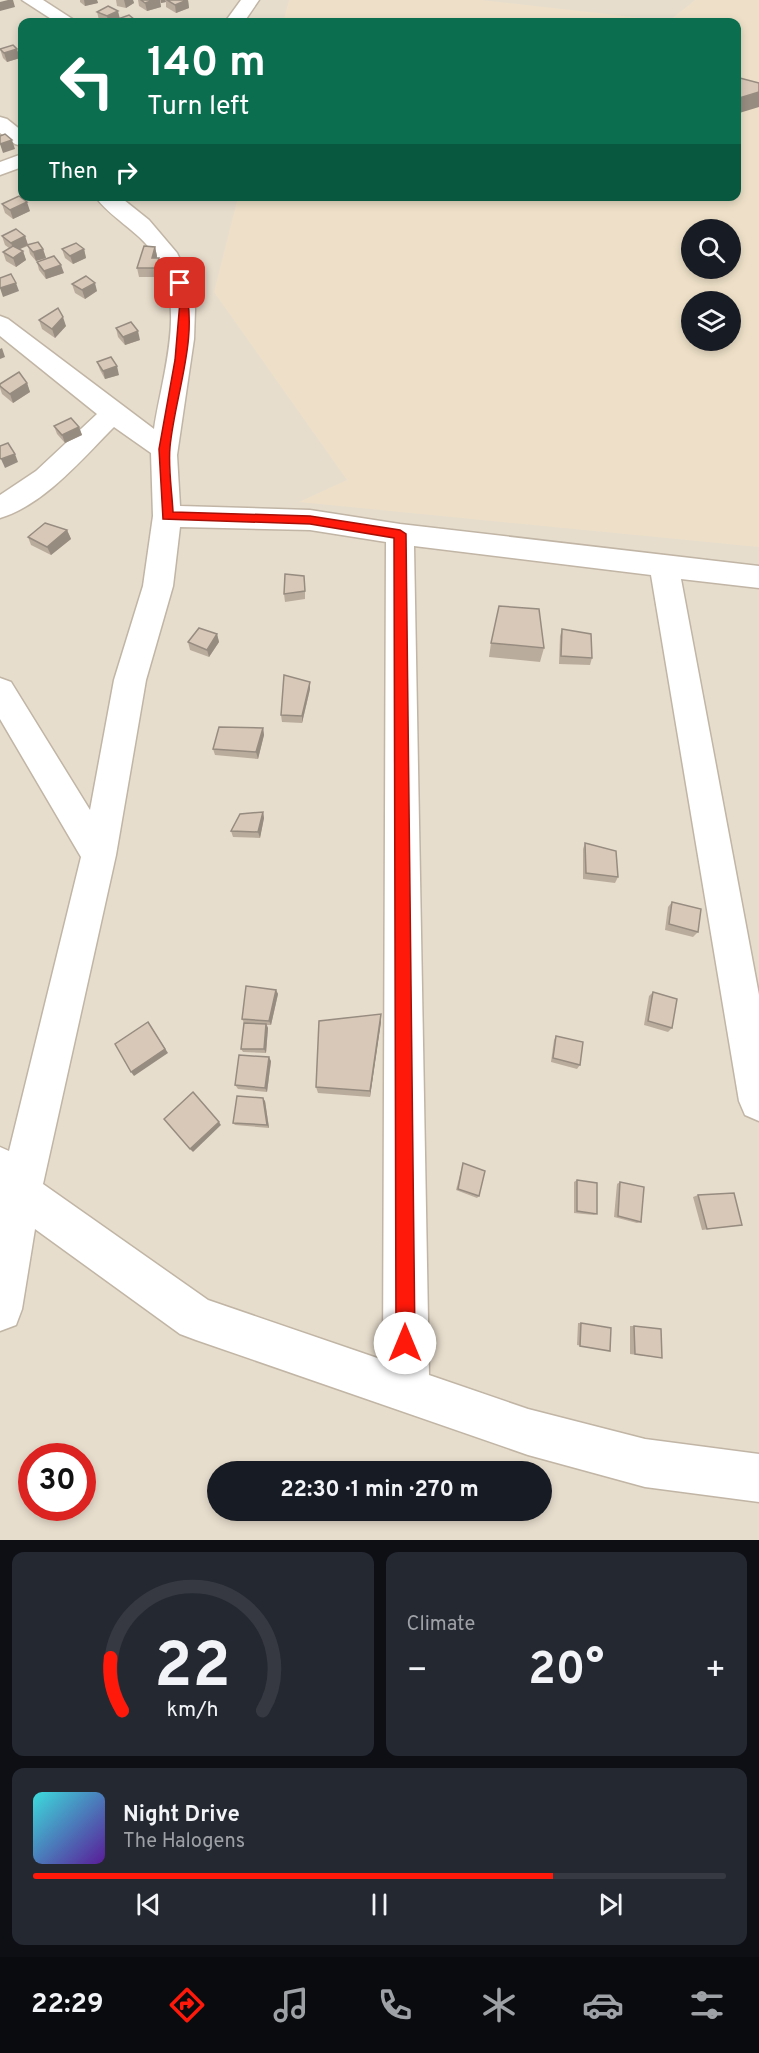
<!DOCTYPE html>
<html lang="en">
<head>
<meta charset="utf-8">
<style>
	:root { --surface:#171b24; --page:#242831; --text:#f1f3f6; --muted:#9ea1a6; --line:#363941; --accent:#ff190b }
	body { margin:0; font-family:Overpass,sans-serif; background:var(--page); color:var(--text); height:100vh; display:flex; flex-direction:column; font-size:22px; white-space:nowrap }
	* { box-sizing:border-box; margin:0 }
	p { font-size:20px; color:var(--muted) }
	.icon { flex:none; width:33px; height:33px; fill:none; stroke:currentColor; stroke-width:2; stroke-linecap:round; stroke-linejoin:round }
	.map { position:relative; height:1540px; overflow:hidden }
	.drawer { display:flex; flex-direction:column; gap:12px; padding:12px; background:#0d0f14; flex:1 }
	.drawer>* { flex:none }
	.guide { position:absolute; left:18px; top:18px; width:723px; height:183px; border-radius:12px; box-shadow:0 3px 9px #0003; background:#0b6e4f; color:#fff; overflow:hidden }
	.tools { position:absolute; left:681px; top:219px; display:grid; gap:12px }
	.tools a { display:grid; place-items:center; width:60px; height:60px; border-radius:50%; background:var(--surface); box-shadow:0 3px 9px #0003; font-size:30px }
	.speed { position:absolute; left:18px; top:1443px; display:flex; gap:12px; font-size:30px; font-weight:700; text-align:center }
	.speed>* { display:grid; place-content:center; width:78px; height:78px; border-radius:50%; background:var(--surface); box-shadow:0 3px 9px #0003; line-height:1 }
	.speed .limit { border:9px solid #d22; background:#fff; color:#111 }
	.pin { position:absolute; display:grid; place-items:center; width:51px; height:51px; color:#fff; margin:-26px; border-radius:12px; box-shadow:0 3px 9px #0006 }
	.me { position:absolute; width:66px; margin:-33px; rotate:0deg; stroke-linejoin:round; filter:drop-shadow(0 0 4px #0008) }
	.turn { display:flex; align-items:center; gap:21px; height:126px; padding:0 30px; font-size:27px }
	.turn .icon { width:78px; height:78px; stroke-width:2.5 }
	.turn b { display:block; font-size:42px; line-height:51px }
	.then { display:flex; align-items:center; height:57px; padding:0 30px; background:#0003; gap:12px; font-size:22px }
	.big { font-size:45px; font-weight:700; line-height:1.1 }
	.drawer .tile { flex:1; display:flex; flex-direction:column; justify-content:center; gap:9px; min-width:0; padding:0 21px; border-radius:12px; background:var(--page) }
	.drawer .dial { align-items:center; gap:0 }
	.dial svg { height:156px; overflow:visible; fill:none; stroke:var(--line); stroke-width:7; stroke-linecap:round; text-anchor:middle }
	.dial text { fill:var(--text); stroke:none }
	.song { display:flex; align-items:center; gap:18px }
	.cover { width:72px; height:72px; border-radius:9px; background:linear-gradient(135deg,hsl(180 70% 55%),hsl(270 70% 35%)) }
	.played { height:6px; border-radius:3px; background:linear-gradient(90deg,var(--accent) 75%,var(--line) 75%) }
	.keys { display:flex; justify-content:space-around; direction:ltr }
	.heat { display:flex; justify-content:space-between; align-items:center; font-size:33px; direction:ltr }
	.drawer .tiles { flex:1; display:grid; gap:12px; grid-template-columns:1fr 1fr }
	.tile:last-child { grid-column:span 2 }
	.trip { position:absolute; left:207px; top:1461px; width:345px; height:60px; border-radius:30px; background:var(--surface); box-shadow:0 3px 9px #0003; font-weight:700; line-height:60px; text-align:center }
	.dock { display:flex; height:96px; justify-content:space-around; align-items:center; background:#090b0e; color:var(--muted) }
	.dock .icon { width:42px; height:42px }
	.dock .active { color:var(--accent) }
	.dock b { font-size:27px; color:var(--text) }
	.map>svg:first-child { display:block }
	.residential { fill:#e7ddcd; fill-rule:evenodd }
	.education { fill:#eee0c8; fill-rule:evenodd }
	.lines { fill:none; stroke-linecap:round; stroke-linejoin:round }
	.minor-casing { stroke:#c1b5a5; stroke-width:3 }
	.minor { fill:#fff; fill-rule:evenodd }
	.wall { fill:#baac9d }
	.shaded-wall { fill:#978c80 }
	.building { fill:#d8c8b7; stroke:#978c80; stroke-width:1.5 }
	.route { fill:#ff190b; stroke:#a61007; stroke-width:1.5 }
</style>
</head>
<body>
<div class="map">
<svg width="759" height="1540" viewBox="0 0 759 1540">
	<rect width="100%" height="100%" fill="#f3ebe0"/>
	<path class="residential" d="M 0,0 L 759,0 L 759,1540 L 0,1540 ZM 22,22 L 736,22 L 736,196 L 22,196 ZM 692,230 L 730,230 L 730,268 L 692,268 ZM 692,302 L 730,302 L 730,340 L 692,340 ZM 32,1456 L 82,1456 L 82,1508 L 32,1508 ZM 218,1472 L 542,1472 L 542,1510 L 218,1510 Z"/>
	<path class="education" d="M 289,0 L 481,0 L 669,21 L 695,0 L 759,0 L 759,547 L 299,502 L 347,480 L 214,292 L 238,197 L 736,196 L 736,22 L 283,22 ZM 692,230 L 730,230 L 730,268 L 692,268 ZM 692,302 L 730,302 L 730,340 L 692,340 Z"/>
	<g class="lines">
		<defs>
			<g id="minor">
				<path d="M 22,0 L 43,0 L 77,22 L 56,22 Z"/>
				<path d="M 241,0 L 259,0 L 244,22 L 225,22 Z"/>
				<path d="M 0,117 L 7,119 L 22,131 L 22,146 L 15,144 L 0,133 Z"/>
				<path d="M 22,154 L 22,167 L 0,175 L 0,162 Z"/>
				<path d="M 95,196 L 119,196 L 149,220 L 177,253 L 190,280 L 195,309 L 194,339 L 177,455 L 180,506 L 310,510 L 400,524 L 759,566 L 759,588 L 681,579 L 759,995 L 759,1121 L 745,1115 L 739,1101 L 651,575 L 414,546 L 429,1375 L 528,1409 L 645,1439 L 759,1454 L 759,1502 L 645,1487 L 528,1455 L 196,1340 L 180,1334 L 35,1229 L 22,1309 L 16,1325 L 0,1331 L 0,1147 L 9,1151 L 81,857 L 0,719 L 0,678 L 11,682 L 90,810 L 114,680 L 143,586 L 153,516 L 151,453 L 114,427 C 83,458 44,505 0,518 L 0,495 L 36,471 L 97,414 L 0,336 L 0,316 L 8,319 L 154,429 C 162,375 188,304 154,254 C 138,230 109,217 95,196 ZM 180,527 L 310,530 L 386,542 L 383,1360 L 208,1300 L 43,1184 L 116,855 L 146,680 L 173,586 Z"/>
			</g>
		</defs>
		<use href="#minor" class="minor-casing"/>
		<use href="#minor" class="minor"/>
	</g>
	<g class="wall">
		<path d="M 80,0 L 97,0 L 98,3 L 85,6 L 80,2 Z"/>
		<path d="M 116,0 L 133,0 L 134,3 L 126,8 L 117,6 Z"/>
		<path d="M 138,0 L 188,0 L 189,8 L 176,13 L 166,7 L 166,2 L 161,3 L 160,1 L 161,7 L 147,11 L 139,6 Z"/>
		<path d="M 97,12 L 120,18 L 136,22 L 119,22 L 118,20 L 113,22 L 103,22 L 99,20 Z"/>
		<path d="M 0,49 L 20,58 L 7,62 L 3,58 Z"/>
		<path d="M 2,204 L 30,211 L 13,219 L 5,213 Z"/>
		<path d="M 2,236 L 25,236 L 28,245 L 43,249 L 46,258 L 36,261 L 30,254 L 28,246 L 20,249 L 23,251 L 26,260 L 16,267 L 6,261 L 3,252 L 9,248 L 5,245 Z"/>
		<path d="M 155,247 L 157,256 L 157,258 L 160,267 L 158,277 L 139,277 L 137,268 Z"/>
		<path d="M 62,249 L 84,249 L 86,258 L 73,264 L 65,258 Z"/>
		<path d="M 37,262 L 64,273 L 46,279 L 39,270 Z"/>
		<path d="M 72,284 L 97,291 L 85,299 L 75,293 Z"/>
		<path d="M 39,320 L 66,326 L 55,338 L 42,329 Z"/>
		<path d="M 116,328 L 140,340 L 125,345 L 118,337 Z"/>
		<path d="M 97,362 L 119,375 L 105,379 L 100,370 Z"/>
		<path d="M 27,383 L 30,392 L 13,403 L 2,394 L 0,388 L 0,384 Z"/>
		<path d="M 54,426 L 79,427 L 82,435 L 65,443 L 57,434 Z"/>
		<path d="M 67,530 L 71,539 L 51,555 L 31,545 L 28,537 Z"/>
		<path d="M 305,584 L 305,599 L 285,602 L 284,594 Z"/>
		<path d="M 562,629 L 592,658 L 590,665 L 559,664 L 560,636 Z"/>
		<path d="M 217,634 L 219,642 L 209,657 L 190,650 L 188,642 Z"/>
		<path d="M 491,643 L 544,648 L 540,662 L 489,657 Z"/>
		<path d="M 310,682 L 310,689 L 302,723 L 282,722 L 281,715 Z"/>
		<path d="M 263,728 L 264,735 L 258,759 L 215,755 L 213,749 Z"/>
		<path d="M 263,812 L 264,818 L 260,838 L 233,837 L 231,831 Z"/>
		<path d="M 585,843 L 618,877 L 615,883 L 583,879 L 583,849 Z"/>
		<path d="M 672,902 L 698,932 L 693,937 L 665,930 L 668,907 Z"/>
		<path d="M 276,990 L 278,994 L 271,1025 L 267,1025 L 268,1028 L 266,1053 L 243,1052 L 241,1049 L 244,1023 L 242,1019 Z"/>
		<path d="M 653,992 L 672,1028 L 668,1032 L 644,1025 L 649,996 Z"/>
		<path d="M 381,1014 L 381,1022 L 370,1097 L 318,1093 L 316,1087 Z"/>
		<path d="M 556,1036 L 580,1065 L 577,1069 L 551,1062 L 554,1040 Z"/>
		<path d="M 271,1061 L 267,1092 L 238,1089 L 235,1085 Z"/>
		<path d="M 265,1101 L 269,1128 L 235,1125 L 233,1123 Z"/>
		<path d="M 463,1163 L 479,1196 L 477,1198 L 456,1190 Z"/>
		<path d="M 577,1180 L 597,1214 L 594,1215 L 574,1213 L 574,1182 Z"/>
		<path d="M 620,1182 L 641,1222 L 637,1223 L 614,1217 L 617,1184 Z"/>
		<path d="M 698,1195 L 742,1225 L 702,1230 L 693,1197 Z"/>
		<path d="M 578,1323 L 581,1323 L 610,1351 L 577,1345 Z"/>
		<path d="M 630,1326 L 634,1326 L 662,1358 L 630,1354 Z"/>
	</g>
	<g class="shaded-wall">
		<path d="M 8,0 L 13,0 L 15,7 L 0,11 L 0,2 Z"/>
		<path d="M 84,0 L 97,0 L 98,3 L 85,6 Z"/>
		<path d="M 124,0 L 133,0 L 134,3 L 126,8 Z"/>
		<path d="M 154,0 L 160,0 L 161,7 L 147,11 L 145,3 Z"/>
		<path d="M 161,0 L 165,0 L 166,2 L 161,3 Z"/>
		<path d="M 188,0 L 189,8 L 176,13 L 175,5 Z"/>
		<path d="M 118,11 L 120,19 L 113,22 L 108,22 L 107,16 Z"/>
		<path d="M 17,49 L 20,58 L 7,62 L 4,53 Z"/>
		<path d="M 759,92 L 759,107 L 736,114 L 736,99 Z"/>
		<path d="M 12,140 L 15,149 L 3,153 L 0,144 Z"/>
		<path d="M 27,202 L 30,211 L 13,219 L 10,210 Z"/>
		<path d="M 25,236 L 28,245 L 14,252 L 11,243 Z"/>
		<path d="M 155,247 L 157,256 L 154,267 L 152,258 Z"/>
		<path d="M 43,249 L 46,258 L 36,261 L 33,252 Z"/>
		<path d="M 84,249 L 86,258 L 73,264 L 70,256 Z"/>
		<path d="M 23,251 L 26,260 L 16,267 L 13,258 Z"/>
		<path d="M 159,258 L 160,267 L 158,277 L 156,268 Z"/>
		<path d="M 61,265 L 64,273 L 46,279 L 44,271 Z"/>
		<path d="M 16,283 L 19,291 L 3,297 L 0,288 Z"/>
		<path d="M 95,283 L 97,291 L 85,299 L 82,290 Z"/>
		<path d="M 63,317 L 66,326 L 55,338 L 52,329 Z"/>
		<path d="M 138,331 L 140,340 L 125,345 L 123,337 Z"/>
		<path d="M 2,348 L 5,357 L 0,359 L 0,349 Z"/>
		<path d="M 117,366 L 119,375 L 105,379 L 103,371 Z"/>
		<path d="M 27,383 L 30,392 L 13,403 L 10,394 Z"/>
		<path d="M 79,427 L 82,435 L 65,443 L 62,435 Z"/>
		<path d="M 15,454 L 18,462 L 5,468 L 1,459 Z"/>
		<path d="M 67,530 L 71,539 L 51,555 L 47,547 Z"/>
		<path d="M 217,634 L 219,642 L 209,657 L 207,650 Z"/>
		<path d="M 310,682 L 310,689 L 302,723 L 302,716 Z"/>
		<path d="M 263,728 L 264,735 L 258,759 L 256,752 Z"/>
		<path d="M 263,812 L 264,818 L 260,838 L 258,832 Z"/>
		<path d="M 276,990 L 278,994 L 271,1025 L 269,1021 Z"/>
		<path d="M 381,1014 L 381,1022 L 370,1097 L 370,1091 Z"/>
		<path d="M 148,1022 L 168,1053 L 134,1076 L 131,1072 Z"/>
		<path d="M 266,1024 L 268,1028 L 266,1053 L 264,1049 Z"/>
		<path d="M 269,1057 L 271,1061 L 267,1092 L 265,1088 Z"/>
		<path d="M 263,1098 L 265,1101 L 269,1128 L 267,1125 Z"/>
		<path d="M 219,1122 L 221,1125 L 193,1152 L 190,1149 Z"/>
	</g>
	<g class="building">
		<path d="M 141,0 L 154,0 L 145,3 Z"/>
		<path d="M 167,0 L 187,0 L 175,5 Z"/>
		<path d="M 108,6 L 118,11 L 107,16 L 97,12 Z"/>
		<path d="M 129,15 L 135,20 L 127,22 L 123,22 L 118,19 Z"/>
		<path d="M 13,45 L 17,49 L 4,53 L 0,49 Z"/>
		<path d="M 736,77 L 759,83 L 759,92 L 736,99 Z"/>
		<path d="M 5,134 L 12,140 L 0,144 L 0,136 Z"/>
		<path d="M 19,196 L 27,202 L 10,210 L 2,204 Z"/>
		<path d="M 16,229 L 25,236 L 11,243 L 2,236 Z"/>
		<path d="M 38,242 L 43,249 L 33,252 L 27,245 Z"/>
		<path d="M 76,243 L 84,249 L 70,256 L 62,249 Z"/>
		<path d="M 13,246 L 23,251 L 13,258 L 3,252 Z"/>
		<path d="M 144,246 L 155,247 L 152,258 L 159,258 L 156,268 L 137,268 Z"/>
		<path d="M 54,256 L 61,265 L 44,271 L 37,262 Z"/>
		<path d="M 11,274 L 16,283 L 0,288 L 0,278 Z"/>
		<path d="M 86,276 L 95,283 L 82,290 L 72,284 Z"/>
		<path d="M 58,308 L 63,317 L 52,329 L 39,320 Z"/>
		<path d="M 131,322 L 138,331 L 123,337 L 116,328 Z"/>
		<path d="M 111,357 L 117,366 L 103,371 L 97,362 Z"/>
		<path d="M 19,372 L 27,383 L 10,394 L 0,386 L 0,384 Z"/>
		<path d="M 71,418 L 79,427 L 62,435 L 54,426 Z"/>
		<path d="M 8,443 L 15,454 L 1,459 L 0,458 L 0,446 Z"/>
		<path d="M 45,523 L 67,530 L 47,547 L 28,537 Z"/>
		<path d="M 285,574 L 304,576 L 305,591 L 284,594 Z"/>
		<path d="M 499,606 L 539,609 L 544,648 L 491,643 Z"/>
		<path d="M 199,628 L 217,634 L 207,650 L 188,642 Z"/>
		<path d="M 562,629 L 591,634 L 592,658 L 561,656 Z"/>
		<path d="M 284,675 L 310,682 L 302,716 L 281,715 Z"/>
		<path d="M 219,727 L 263,728 L 256,752 L 213,749 Z"/>
		<path d="M 263,812 L 258,832 L 231,831 L 240,814 Z"/>
		<path d="M 585,843 L 616,851 L 618,877 L 586,873 Z"/>
		<path d="M 672,902 L 701,909 L 698,932 L 669,924 Z"/>
		<path d="M 246,986 L 276,990 L 269,1021 L 242,1019 Z"/>
		<path d="M 653,992 L 677,999 L 672,1028 L 648,1021 Z"/>
		<path d="M 381,1014 L 370,1091 L 316,1087 L 319,1021 Z"/>
		<path d="M 148,1022 L 165,1049 L 131,1072 L 115,1044 Z"/>
		<path d="M 244,1023 L 266,1024 L 264,1049 L 241,1049 Z"/>
		<path d="M 556,1036 L 583,1042 L 580,1065 L 553,1058 Z"/>
		<path d="M 239,1055 L 269,1057 L 265,1088 L 235,1085 Z"/>
		<path d="M 193,1092 L 219,1122 L 190,1149 L 164,1119 Z"/>
		<path d="M 237,1096 L 263,1098 L 267,1125 L 233,1123 Z"/>
		<path d="M 463,1163 L 485,1171 L 479,1196 L 458,1189 Z"/>
		<path d="M 577,1180 L 597,1183 L 597,1214 L 577,1211 Z"/>
		<path d="M 620,1182 L 644,1187 L 641,1222 L 618,1216 Z"/>
		<path d="M 734,1193 L 742,1225 L 707,1229 L 698,1195 Z"/>
		<path d="M 581,1323 L 611,1328 L 610,1351 L 580,1346 Z"/>
		<path d="M 634,1326 L 661,1329 L 662,1358 L 635,1354 Z"/>
	</g>
	<path class="route" d="M 180,280 L 184,283 C 200,336 175,394 170,447 C 168,468 172,491 173,512 L 310,516 L 400,530 L 406,534 L 415,1343 L 412,1349 L 405,1352 L 399,1349 L 396,1343 L 394,538 L 310,524 L 163,519 L 159,449 L 175,360 L 180,301 L 175,283 Z"/>
</svg>
<div class="tools">
<a><svg class="icon" aria-label="search" viewBox="0 0 24 24"><circle cx="10" cy="10" r="6"/><path d="M15 15l6 6"/></svg></a>
<a><svg class="icon" aria-label="layers" viewBox="0 0 24 24"><path d="M12 4l9 5-9 5-9-5zM3 14l9 5 9-5"/></svg></a>
</div>
<div class="speed"><div class="limit">30</div></div>
<div class="pin" style="left:180px;top:283px;background:#d93025"><svg class="icon" aria-label="arrive" viewBox="0 0 24 24"><path d="M6 21V4h12l-3 4 3 4H6"/></svg></div>
<svg class="me" style="left:405px;top:1343px" viewBox="-20 -20 40 40"><circle r="19" fill="#fff"/><path d="M0-13L10 11 0 6-10 11z" fill="#ff190b"/></svg>
<div class="trip">22:30 · 1 min · 270 m</div>
<div class="guide">
<div class="turn"><svg class="icon" aria-label="left" viewBox="0 0 24 24"><path d="M17 20v-9H6M10 6l-5 5 5 5"/></svg><div><b>140 m</b>Turn left</div></div>
<div class="then">Then<svg class="icon" aria-label="right" viewBox="0 0 24 24"><path d="M7 20v-9h11M14 6l5 5-5 5"/></svg></div>
</div>
</div>
<section class="drawer">
<div class="tiles">
<div class="tile dial"><svg viewBox="0 0 100 80">
<path d="M14 69A42 42 0 1 1 86 69"/>
<path d="M14 69A42 42 0 0 1 8 42" stroke="#ff190b"/>
<text x="50" y="56" font-size="32" font-weight="700">22</text>
<text x="50" y="72" font-size="11">km/h</text>
</svg></div>
<div class="tile"><p>Climate</p>
<div class="heat"><a>−</a><b class="big">20°</b><a>+</a></div>
</div>
<div class="tile">
<div class="song"><i class="cover"></i><div><b>Night Drive</b><p>The Halogens</p></div></div>
<div class="played"></div>
<div class="keys"><svg class="icon" aria-label="previous" viewBox="0 0 24 24"><path d="M18 5L8 12l10 7zM5 5v14"/></svg><svg class="icon" aria-label="pause" viewBox="0 0 24 24"><path d="M8 5v14M16 5v14"/></svg><svg class="icon" aria-label="next" viewBox="0 0 24 24"><path d="M6 5l10 7-10 7zM19 5v14"/></svg></div>
</div>
</div>
</section>
<nav class="dock">
<b>22:29</b>
<svg class="icon active" aria-label="directions" viewBox="0 0 24 24"><path d="M12 3l9 9-9 9-9-9zM9 14v-3h6M13 9l2 2-2 2"/></svg>
<svg class="icon" aria-label="music" viewBox="0 0 24 24"><path d="M9 18V5l10-2v13"/><circle cx="6" cy="18" r="3"/><circle cx="16" cy="16" r="3"/></svg>
<svg class="icon" aria-label="phone" viewBox="0 0 24 24"><path d="M5 4h4l2 5-3 2q2 4 5 5l2-3 5 2v4C11 20 4 13 5 4z"/></svg>
<svg class="icon" aria-label="climate" viewBox="0 0 24 24"><path d="M12 3v18M4 7l16 10M4 17L20 7"/></svg>
<svg class="icon" aria-label="car" viewBox="0 0 24 24"><path d="M5 17H2v-5l4-1 3-4h7l3 4 3 1v5h-3M9 17h6M6 11h13"/><circle cx="7" cy="17" r="2"/><circle cx="17" cy="17" r="2"/></svg>
<svg class="icon" aria-label="filters" viewBox="0 0 24 24"><path d="M4 7h16M4 17h16"/><circle cx="9" cy="7" r="2"/><circle cx="15" cy="17" r="2"/></svg>
</nav>
</body>
</html>
